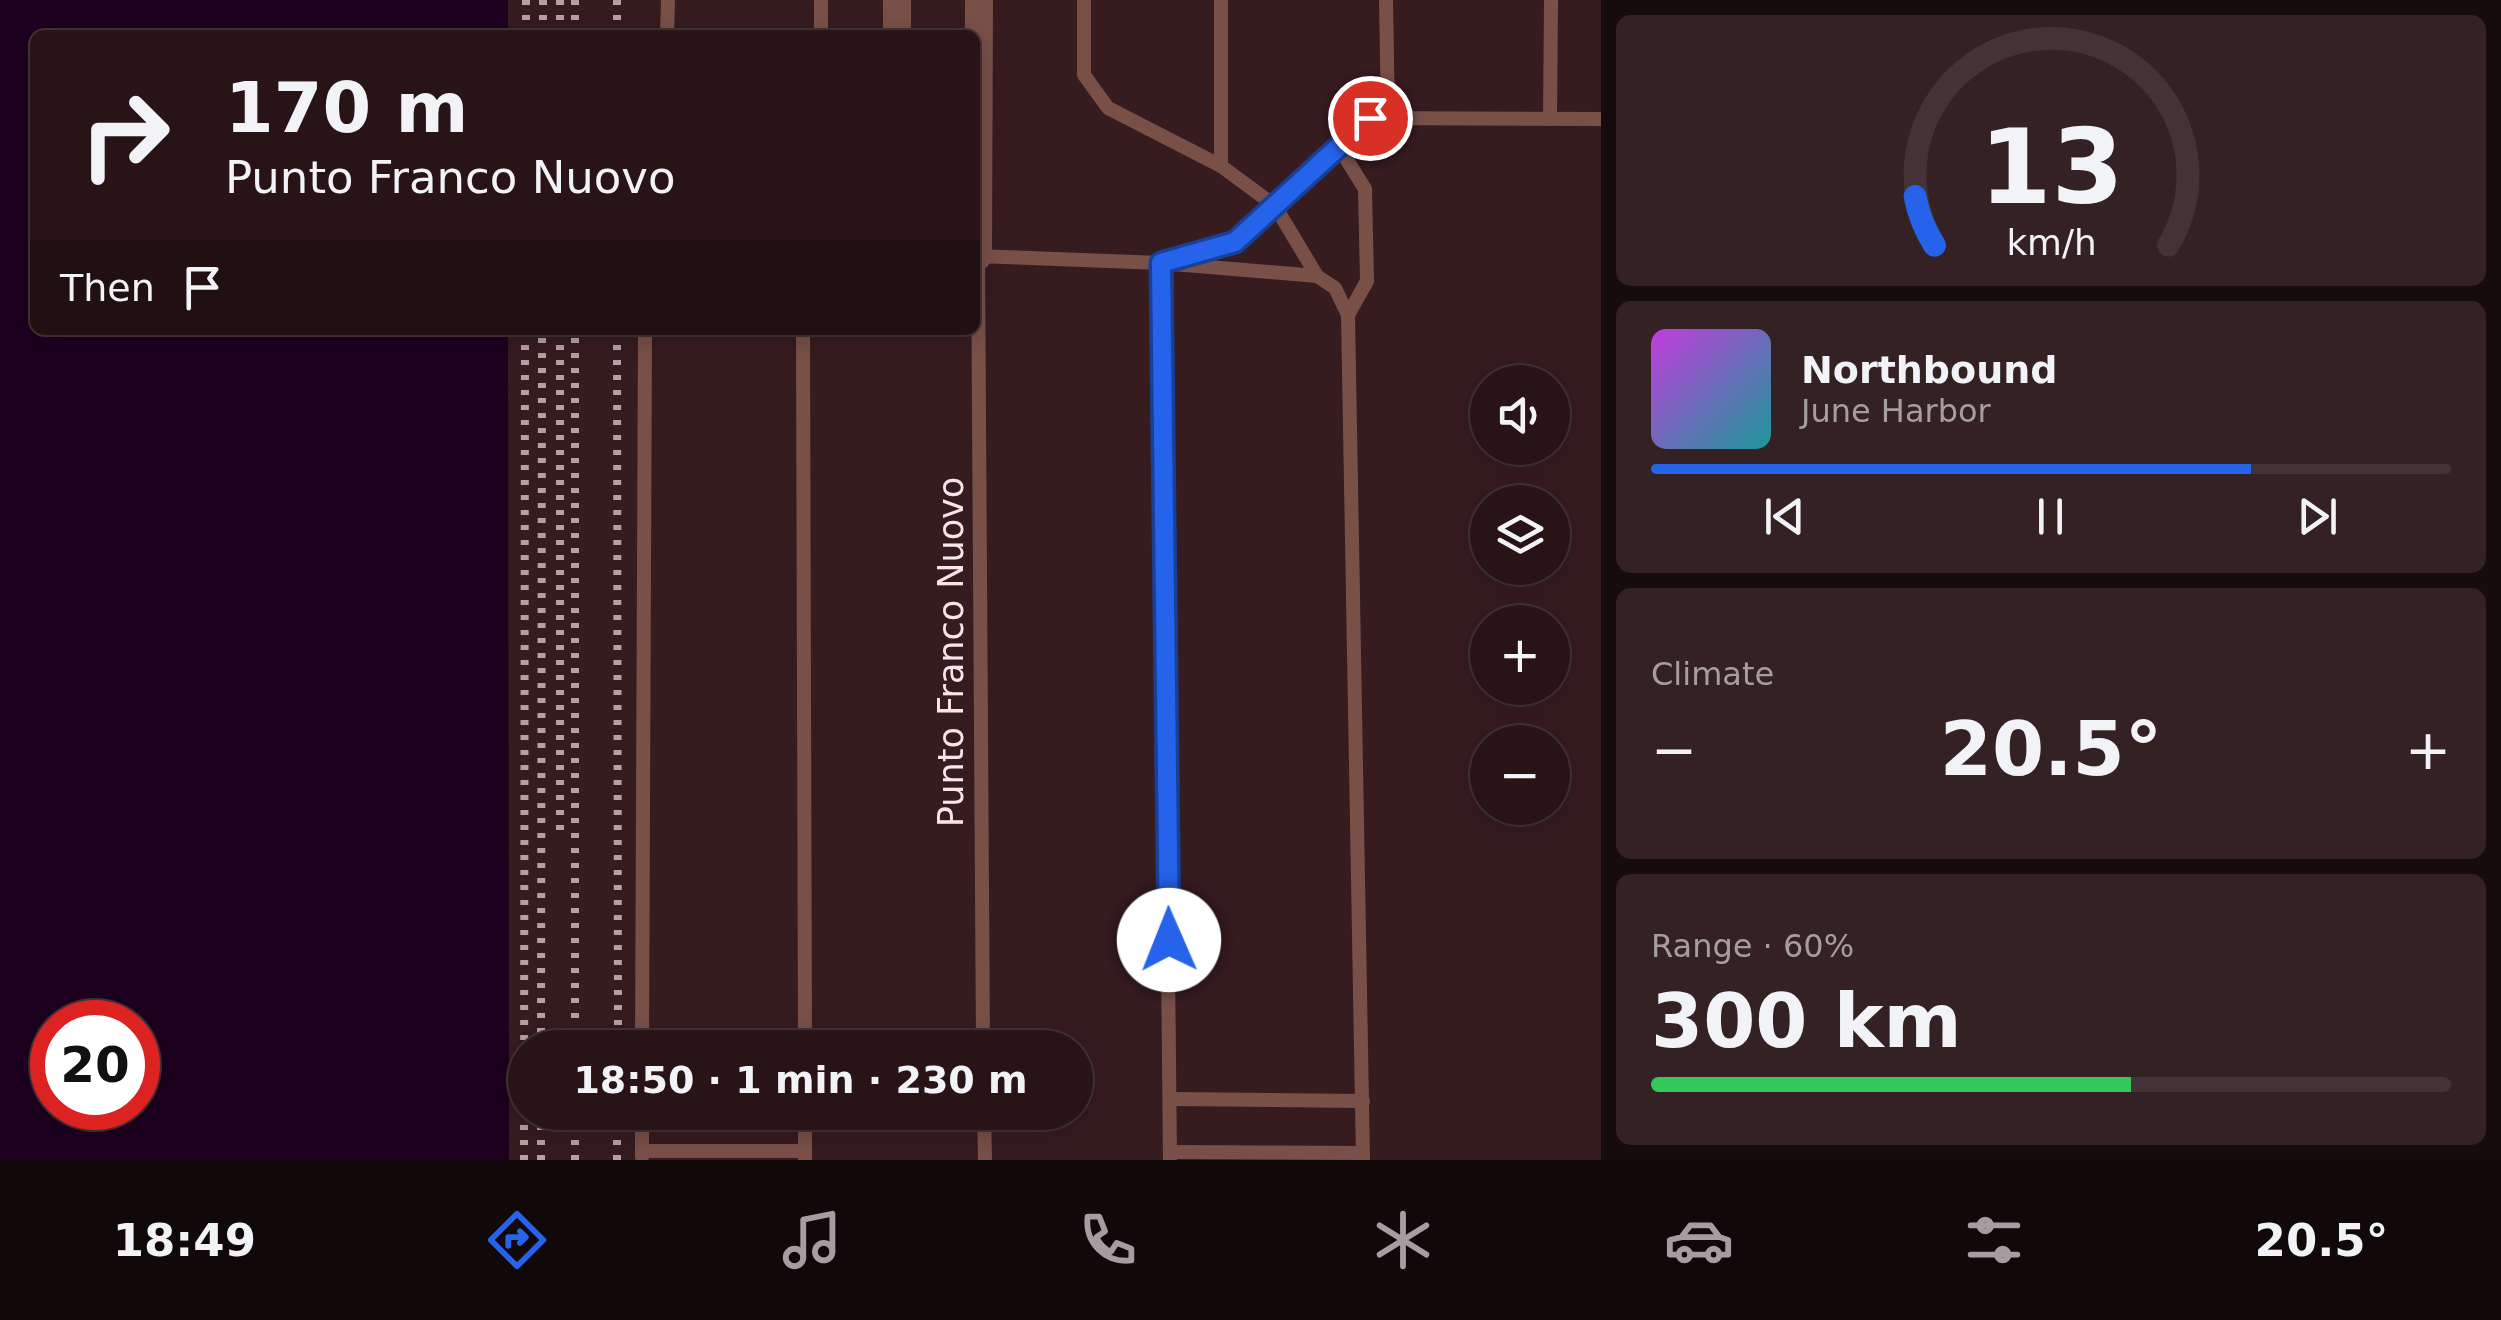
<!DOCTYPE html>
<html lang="en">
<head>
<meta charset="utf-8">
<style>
	:root { --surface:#281417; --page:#342124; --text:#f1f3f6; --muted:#a59ea1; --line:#443336; --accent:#2563eb }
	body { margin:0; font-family:"DejaVu Sans",sans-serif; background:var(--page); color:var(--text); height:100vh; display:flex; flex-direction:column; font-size:38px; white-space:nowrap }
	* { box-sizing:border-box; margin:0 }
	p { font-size:32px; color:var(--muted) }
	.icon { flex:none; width:55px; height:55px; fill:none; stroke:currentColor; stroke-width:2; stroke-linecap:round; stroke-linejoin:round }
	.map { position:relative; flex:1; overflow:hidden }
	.details { display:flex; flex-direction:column; gap:15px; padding:15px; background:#160b0d; width:900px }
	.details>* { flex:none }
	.hud { position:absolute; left:30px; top:30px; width:950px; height:305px; border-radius:15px; box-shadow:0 5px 25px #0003,0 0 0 2px var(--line); background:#281417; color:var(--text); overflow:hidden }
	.tools { position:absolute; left:1470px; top:365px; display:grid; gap:20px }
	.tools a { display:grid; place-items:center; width:100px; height:100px; border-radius:50%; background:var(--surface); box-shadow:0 5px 25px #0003,0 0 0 2px var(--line); font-size:50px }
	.speed { position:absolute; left:30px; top:1000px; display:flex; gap:20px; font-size:50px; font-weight:700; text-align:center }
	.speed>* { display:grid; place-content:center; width:130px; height:130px; border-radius:50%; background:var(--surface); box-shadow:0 5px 25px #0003,0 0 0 2px var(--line); line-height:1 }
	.speed .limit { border:15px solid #d22; background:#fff; color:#111 }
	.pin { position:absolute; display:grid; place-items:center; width:85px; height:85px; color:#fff; margin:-42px; border:5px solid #fff; border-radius:50%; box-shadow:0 2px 10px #0007 }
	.me { position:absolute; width:110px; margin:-55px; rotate:359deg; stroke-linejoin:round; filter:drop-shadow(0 0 8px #0008) }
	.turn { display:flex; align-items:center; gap:35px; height:210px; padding:0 30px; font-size:45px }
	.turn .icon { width:130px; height:130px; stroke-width:2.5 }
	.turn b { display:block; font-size:70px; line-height:85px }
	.then { display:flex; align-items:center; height:95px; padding:0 30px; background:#0003; gap:20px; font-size:38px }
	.big { font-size:75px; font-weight:600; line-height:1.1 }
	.details .tile { flex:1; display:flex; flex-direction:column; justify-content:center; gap:15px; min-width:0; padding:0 35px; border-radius:15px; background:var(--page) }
	.details .dial { align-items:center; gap:0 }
	.dial svg { height:260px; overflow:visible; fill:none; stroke:var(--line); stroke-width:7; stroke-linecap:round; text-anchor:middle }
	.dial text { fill:var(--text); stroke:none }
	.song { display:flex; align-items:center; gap:30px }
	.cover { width:120px; height:120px; border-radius:15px; background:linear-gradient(135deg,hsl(290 70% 55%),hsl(180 70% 35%)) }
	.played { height:10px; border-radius:5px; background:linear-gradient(90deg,var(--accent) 75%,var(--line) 75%) }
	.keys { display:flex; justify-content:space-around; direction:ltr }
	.heat { display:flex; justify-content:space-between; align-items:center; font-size:55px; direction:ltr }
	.charge { height:15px; border-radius:8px; background:linear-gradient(90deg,#34c759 60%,var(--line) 0) }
	.trip { position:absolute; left:508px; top:1030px; width:585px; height:100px; border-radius:50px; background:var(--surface); box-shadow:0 5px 25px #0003,0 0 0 2px var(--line); font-weight:600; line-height:100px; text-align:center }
	.tabs { display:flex; height:160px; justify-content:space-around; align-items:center; background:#100809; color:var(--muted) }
	.tabs .icon { width:70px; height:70px }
	.tabs .on { color:var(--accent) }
	.tabs b { font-size:45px; color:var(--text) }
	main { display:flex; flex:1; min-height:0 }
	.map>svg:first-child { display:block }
	.water { fill:#1d011f; fill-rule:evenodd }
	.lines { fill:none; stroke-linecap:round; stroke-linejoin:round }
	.lane { stroke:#785048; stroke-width:14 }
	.street { stroke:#785048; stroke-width:28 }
	.rail { stroke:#b6a0a3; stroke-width:8; stroke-dasharray:5 10; stroke-linecap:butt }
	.route-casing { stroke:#184099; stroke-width:25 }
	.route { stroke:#2563eb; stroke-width:18 }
	.labels { text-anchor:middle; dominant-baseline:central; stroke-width:10; stroke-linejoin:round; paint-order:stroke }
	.street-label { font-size:35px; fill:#f8e5e7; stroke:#361b1f }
</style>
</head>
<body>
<main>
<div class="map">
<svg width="1601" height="1160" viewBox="0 0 1601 1160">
	<rect width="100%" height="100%" fill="#361b1f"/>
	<path class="water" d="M 0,0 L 508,0 L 508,35 L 35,35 L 35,330 L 508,330 L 509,1160 L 0,1160 ZM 52,1022 L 138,1022 L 138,1108 L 52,1108 Z"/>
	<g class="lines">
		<g class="lane">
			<path d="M 821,0 L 821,35"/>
			<path d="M 1084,0 L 1084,75 L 1108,108 L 1221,166"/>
			<path d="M 1221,0 L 1221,166 L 1275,206 L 1317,276"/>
			<path d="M 1386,0 L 1388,118"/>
			<path d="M 667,35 L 668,0"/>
			<path d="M 1550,119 L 1551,0"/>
			<path d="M 1339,147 L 1365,189 L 1367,281 L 1348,315"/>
			<path d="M 975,256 L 1161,263 L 1317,276 L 1335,288 L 1348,315 L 1363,1160"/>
			<path d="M 978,256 L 983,1048"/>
			<path d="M 1172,260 L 1235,242 L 1370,118 L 1601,119"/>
			<path d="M 1161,263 L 1170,1160"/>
			<path d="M 803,330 L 805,1048"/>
			<path d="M 642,1048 L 645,330"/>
			<path d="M 1171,1099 L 1363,1101"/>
			<path d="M 642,1112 L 642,1157"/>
			<path d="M 984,1112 L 985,1160"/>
			<path d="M 642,1151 L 805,1151"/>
			<path d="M 1170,1152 L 1363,1153"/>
			<path d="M 805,1159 L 805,1112"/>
		</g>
		<g class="street">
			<path d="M 897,35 L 897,0"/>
			<path d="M 978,256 L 979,0"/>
		</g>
		<g class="rail">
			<path d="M 526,0 L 526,35"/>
			<path d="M 560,0 L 560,35"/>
			<path d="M 617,0 L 617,35"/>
			<path d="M 543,35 L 543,0"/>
			<path d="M 575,35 L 575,0"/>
			<path d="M 560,330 L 560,840"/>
			<path d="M 617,330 L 618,1048"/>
			<path d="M 541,1048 L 542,330"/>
			<path d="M 575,1048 L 575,330"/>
			<path d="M 524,1160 L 525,330"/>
			<path d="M 541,1160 L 541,1112"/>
			<path d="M 575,1160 L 575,1112"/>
			<path d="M 617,1160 L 617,1112"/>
		</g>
	</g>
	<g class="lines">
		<defs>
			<path id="route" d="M 1169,940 L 1161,263 L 1235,242 L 1370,118"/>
		</defs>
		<use href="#route" class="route-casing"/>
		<use href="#route" class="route"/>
	</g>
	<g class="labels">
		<g class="street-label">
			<text transform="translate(951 652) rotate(-90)">Punto Franco Nuovo</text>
		</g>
	</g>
</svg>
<div class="tools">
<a><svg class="icon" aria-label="sound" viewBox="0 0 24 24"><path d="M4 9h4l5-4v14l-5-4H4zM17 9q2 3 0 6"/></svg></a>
<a><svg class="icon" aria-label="layers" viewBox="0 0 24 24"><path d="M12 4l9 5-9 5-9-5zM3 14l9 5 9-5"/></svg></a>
<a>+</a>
<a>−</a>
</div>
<div class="speed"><div class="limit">20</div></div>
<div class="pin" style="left:1370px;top:118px;background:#d93025"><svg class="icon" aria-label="arrive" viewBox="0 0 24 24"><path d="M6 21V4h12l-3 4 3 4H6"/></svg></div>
<svg class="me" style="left:1169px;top:940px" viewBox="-20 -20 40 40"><circle r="19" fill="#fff"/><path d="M0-13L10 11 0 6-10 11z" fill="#2563eb"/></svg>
<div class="trip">18:50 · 1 min · 230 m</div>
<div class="hud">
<div class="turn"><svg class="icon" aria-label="right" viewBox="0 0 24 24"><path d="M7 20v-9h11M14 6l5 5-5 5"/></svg><div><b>170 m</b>Punto Franco Nuovo</div></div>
<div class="then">Then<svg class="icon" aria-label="arrive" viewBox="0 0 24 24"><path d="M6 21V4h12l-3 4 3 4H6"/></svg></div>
</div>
</div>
<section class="details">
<div class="tile dial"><svg viewBox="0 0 100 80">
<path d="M14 69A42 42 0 1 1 86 69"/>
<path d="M14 69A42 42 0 0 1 8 54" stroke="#2563eb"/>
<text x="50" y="56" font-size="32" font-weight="700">13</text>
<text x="50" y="72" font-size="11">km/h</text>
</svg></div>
<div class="tile">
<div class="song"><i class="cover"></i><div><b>Northbound</b><p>June Harbor</p></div></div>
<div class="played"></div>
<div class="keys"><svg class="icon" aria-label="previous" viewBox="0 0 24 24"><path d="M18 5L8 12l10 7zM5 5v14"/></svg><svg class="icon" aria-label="pause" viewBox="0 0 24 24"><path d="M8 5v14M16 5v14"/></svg><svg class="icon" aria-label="next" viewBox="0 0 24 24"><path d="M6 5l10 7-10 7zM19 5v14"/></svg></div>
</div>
<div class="tile"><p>Climate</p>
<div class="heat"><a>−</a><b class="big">20.5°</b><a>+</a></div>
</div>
<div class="tile"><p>Range · 60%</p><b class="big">300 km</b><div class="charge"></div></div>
</section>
</main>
<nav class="tabs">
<b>18:49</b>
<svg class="icon on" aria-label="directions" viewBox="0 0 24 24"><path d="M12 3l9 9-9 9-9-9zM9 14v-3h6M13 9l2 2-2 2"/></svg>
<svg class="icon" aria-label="music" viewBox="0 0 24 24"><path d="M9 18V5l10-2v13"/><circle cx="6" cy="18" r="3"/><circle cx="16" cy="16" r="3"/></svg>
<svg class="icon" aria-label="phone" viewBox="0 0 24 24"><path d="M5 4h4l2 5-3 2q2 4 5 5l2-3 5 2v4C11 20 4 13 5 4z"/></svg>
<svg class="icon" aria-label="climate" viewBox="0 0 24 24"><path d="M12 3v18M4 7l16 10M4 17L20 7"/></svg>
<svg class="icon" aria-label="car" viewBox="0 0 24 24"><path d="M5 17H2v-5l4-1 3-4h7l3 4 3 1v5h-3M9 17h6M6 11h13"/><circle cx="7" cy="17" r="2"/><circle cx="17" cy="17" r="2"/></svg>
<svg class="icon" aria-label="filters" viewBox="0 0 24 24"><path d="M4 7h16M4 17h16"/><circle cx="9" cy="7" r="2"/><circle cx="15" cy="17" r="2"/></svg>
<b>20.5°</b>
</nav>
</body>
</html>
